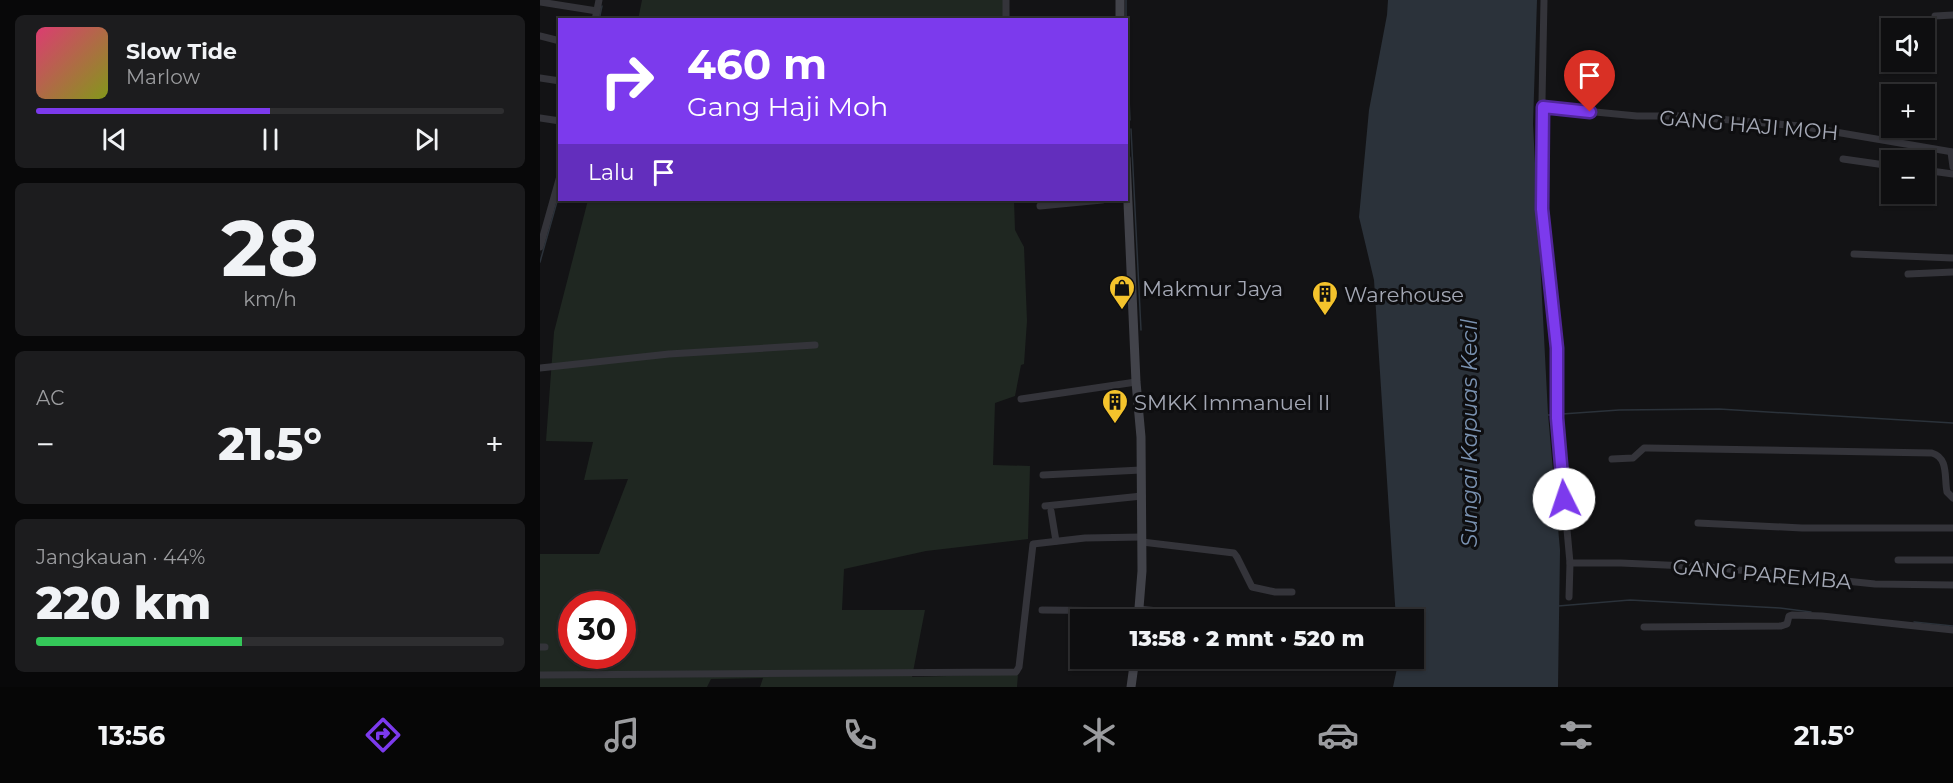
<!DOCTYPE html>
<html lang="id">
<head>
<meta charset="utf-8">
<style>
	:root { --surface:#0e0e10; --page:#1c1c1e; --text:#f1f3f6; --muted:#9b9c9f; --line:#2e2e30; --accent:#7c3aed }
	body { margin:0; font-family:Montserrat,sans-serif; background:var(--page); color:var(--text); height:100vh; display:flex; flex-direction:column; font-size:22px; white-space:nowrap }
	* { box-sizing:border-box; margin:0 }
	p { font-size:20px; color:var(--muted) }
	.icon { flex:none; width:33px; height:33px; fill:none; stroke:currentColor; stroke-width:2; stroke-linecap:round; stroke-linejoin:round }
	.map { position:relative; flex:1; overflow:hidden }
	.details { display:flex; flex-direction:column; gap:15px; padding:15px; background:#080809; width:540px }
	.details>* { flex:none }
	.guide { position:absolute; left:18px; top:18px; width:570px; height:183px; border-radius:0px; box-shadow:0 2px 4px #0004,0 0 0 2px var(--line); background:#7c3aed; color:#fff; overflow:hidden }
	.fabs { position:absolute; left:1341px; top:18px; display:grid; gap:12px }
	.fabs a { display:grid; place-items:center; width:54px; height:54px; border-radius:0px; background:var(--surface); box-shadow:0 2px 4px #0004,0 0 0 2px var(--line); font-size:30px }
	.speed { position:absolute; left:18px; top:591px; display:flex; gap:12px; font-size:30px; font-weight:700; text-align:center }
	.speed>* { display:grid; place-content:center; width:78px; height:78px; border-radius:50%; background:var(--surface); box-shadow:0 2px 4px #0004,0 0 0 2px var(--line); line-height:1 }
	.speed .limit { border:9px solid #d22; background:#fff; color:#111 }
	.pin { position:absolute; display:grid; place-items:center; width:51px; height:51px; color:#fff; margin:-62px -26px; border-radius:50% 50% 50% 0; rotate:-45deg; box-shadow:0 0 6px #0007 }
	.pin .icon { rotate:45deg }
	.me { position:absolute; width:66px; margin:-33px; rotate:356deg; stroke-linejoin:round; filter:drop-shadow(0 0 4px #0008) }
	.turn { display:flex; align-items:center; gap:21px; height:126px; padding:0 30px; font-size:27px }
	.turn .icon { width:78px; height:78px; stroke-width:2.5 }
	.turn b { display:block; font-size:42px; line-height:51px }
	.then { display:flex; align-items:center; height:57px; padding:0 30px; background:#0003; gap:12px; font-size:22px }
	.big { font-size:45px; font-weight:800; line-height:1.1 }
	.details .tile { flex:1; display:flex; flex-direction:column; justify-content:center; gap:9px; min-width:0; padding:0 21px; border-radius:9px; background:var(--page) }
	.details .dial { align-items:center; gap:0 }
	.dial b { font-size:78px; line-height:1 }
	.song { display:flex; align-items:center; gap:18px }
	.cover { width:72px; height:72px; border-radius:9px; background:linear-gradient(135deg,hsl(340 70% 55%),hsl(70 70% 35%)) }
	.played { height:6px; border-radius:3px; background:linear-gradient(90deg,var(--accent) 50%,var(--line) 50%) }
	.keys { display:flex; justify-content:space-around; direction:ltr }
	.heat { display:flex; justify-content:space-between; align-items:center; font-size:33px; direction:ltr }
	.charge { height:9px; border-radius:4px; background:linear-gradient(90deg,#34c759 44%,var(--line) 0) }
	.trip { position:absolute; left:530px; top:609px; width:354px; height:60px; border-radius:0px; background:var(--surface); box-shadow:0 2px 4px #0004,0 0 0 2px var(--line); font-weight:800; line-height:60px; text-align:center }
	.tabs { display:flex; height:96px; justify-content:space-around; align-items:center; background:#060606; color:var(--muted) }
	.tabs .icon { width:42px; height:42px }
	.tabs .active { color:var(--accent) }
	.tabs b { font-size:27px; color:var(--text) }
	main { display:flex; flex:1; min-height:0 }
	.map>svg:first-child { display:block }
	.green { fill:#1f2721; fill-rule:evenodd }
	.water { fill:#2b323a }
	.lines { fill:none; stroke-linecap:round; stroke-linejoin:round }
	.stream { stroke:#2b323a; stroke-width:1.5 }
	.minor { stroke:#34343a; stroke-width:7 }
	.secondary { stroke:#42434a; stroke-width:9 }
	.route-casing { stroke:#51269a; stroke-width:15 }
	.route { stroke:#7c3aed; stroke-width:10 }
	.labels { text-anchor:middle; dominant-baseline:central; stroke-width:6; stroke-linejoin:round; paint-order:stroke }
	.street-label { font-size:21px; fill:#a4a8b5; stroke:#0e0e10 }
	.poi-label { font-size:21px; fill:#a4a8b5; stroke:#0e0e10; text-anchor:start }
	.water-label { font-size:22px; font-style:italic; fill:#7a92b1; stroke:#0e0e10 }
</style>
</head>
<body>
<main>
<section class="details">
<div class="tile">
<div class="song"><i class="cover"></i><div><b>Slow Tide</b><p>Marlow</p></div></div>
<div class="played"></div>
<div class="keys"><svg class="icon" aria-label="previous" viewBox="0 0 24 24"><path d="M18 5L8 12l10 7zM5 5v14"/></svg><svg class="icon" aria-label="pause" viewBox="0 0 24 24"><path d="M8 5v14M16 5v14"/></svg><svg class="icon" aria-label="next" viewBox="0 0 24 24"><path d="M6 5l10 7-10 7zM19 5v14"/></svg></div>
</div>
<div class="tile dial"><b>28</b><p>km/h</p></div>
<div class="tile"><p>AC</p>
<div class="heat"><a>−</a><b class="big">21.5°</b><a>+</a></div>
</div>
<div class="tile"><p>Jangkauan · 44%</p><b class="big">220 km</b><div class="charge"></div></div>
</section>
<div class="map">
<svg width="1413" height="687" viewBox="0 0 1413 687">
	<rect width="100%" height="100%" fill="#131315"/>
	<g class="green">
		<path d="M 102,0 L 468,0 L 468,20 L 98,20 Z"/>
		<path d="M 48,200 L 474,200 L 475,230 L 484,247 L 487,321 L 484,364 L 481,365 L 475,396 L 455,403 L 453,465 L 490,466 L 488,539 L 386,551 L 304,569 L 302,610 L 385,610 L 372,677 L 478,674 L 477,687 L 220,687 L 223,678 L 171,679 L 167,687 L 0,687 L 0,554 L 59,554 L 88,479 L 44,480 L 53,442 L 6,441 L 14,332 ZM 32,604 L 82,604 L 82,656 L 32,656 Z"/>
	</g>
	<path class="water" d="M 848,0 L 997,0 L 993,124 L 1008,414 L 1020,550 L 1018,687 L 853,687 L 859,659 L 873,658 L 873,620 L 856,619 L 834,280 L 819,217 L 829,110 L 847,15 Z"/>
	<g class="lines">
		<g class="stream">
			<path d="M 586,0 L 586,20"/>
			<path d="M 59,20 L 62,6"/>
			<path d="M 586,50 L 587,66"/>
			<path d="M 588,76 L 590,120"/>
			<path d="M 591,129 L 601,330"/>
			<path d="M 0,262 L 20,191"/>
			<path d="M 1022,414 L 1079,410 L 1179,409 L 1413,423"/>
			<path d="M 1007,415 L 1013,415"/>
			<path d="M 1018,606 L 1090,600 L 1240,608 L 1271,612"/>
			<path d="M 1374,622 L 1413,626"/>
		</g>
		<g class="minor">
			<path d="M 1004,0 L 1001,151 L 1002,209 L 1017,348 L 1017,418 L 1030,563 L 1029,597"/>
			<path d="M 0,2 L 57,11"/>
			<path d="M 1395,16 L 1413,15"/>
			<path d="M 55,20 L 59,0"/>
			<path d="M 466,20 L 466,0"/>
			<path d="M 0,36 L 20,41"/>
			<path d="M 0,78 L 20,81"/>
			<path d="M 1003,107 L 1097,116 L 1143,116 L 1260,126 L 1413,152"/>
			<path d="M 0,118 L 20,121"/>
			<path d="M 1411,152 L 1413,167"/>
			<path d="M 1303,159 L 1352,166"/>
			<path d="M 1384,170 L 1413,174"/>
			<path d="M 500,206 L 562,200"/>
			<path d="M 0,247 L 20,176"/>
			<path d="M 1314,254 L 1413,258"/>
			<path d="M 1368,274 L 1413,272"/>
			<path d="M 0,368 L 129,354 L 275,345"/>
			<path d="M 481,399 L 596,382"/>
			<path d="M 1072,459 L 1093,458 L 1104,448 L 1107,448 L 1392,453 C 1409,458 1404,478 1407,492 L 1413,498"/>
			<path d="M 503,475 L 601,470"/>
			<path d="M 505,506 L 602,496"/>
			<path d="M 511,511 L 516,541"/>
			<path d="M 1158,523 L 1262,528 L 1413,528"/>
			<path d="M 602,542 L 694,553 L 697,557 L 712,587 L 735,592 L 752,592"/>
			<path d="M 1358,560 L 1413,560"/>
			<path d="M 1030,563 L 1081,563 L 1169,567 L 1335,584 L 1413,585"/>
			<path d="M 599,609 L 704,620"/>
			<path d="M 502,610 L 598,611"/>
			<path d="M 1104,627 L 1241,626 L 1247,624 L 1249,616 L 1252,615 L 1282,616 L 1413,630"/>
			<path d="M 0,647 L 5,647"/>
			<path d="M 0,675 L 476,672 L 479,667 L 493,544 L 545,538 L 602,537"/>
		</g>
		<g class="secondary">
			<path d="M 580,0 L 580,20"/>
			<path d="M 586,158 L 596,382 L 601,437 L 602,571 L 598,620"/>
			<path d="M 591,687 L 595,658"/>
		</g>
	</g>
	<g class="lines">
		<defs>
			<path id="route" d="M 1024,499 L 1017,418 L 1017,348 L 1002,209 L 1003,107 L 1050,112"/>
		</defs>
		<use href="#route" class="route-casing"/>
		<use href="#route" class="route"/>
	</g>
	<defs>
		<symbol id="shop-pin" viewBox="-11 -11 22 30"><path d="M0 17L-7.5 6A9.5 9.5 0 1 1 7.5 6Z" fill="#f4c32c" stroke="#0e0e10"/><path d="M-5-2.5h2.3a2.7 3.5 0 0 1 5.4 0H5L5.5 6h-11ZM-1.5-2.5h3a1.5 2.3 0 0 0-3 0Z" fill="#111"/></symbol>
		<symbol id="building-pin" viewBox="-11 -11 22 30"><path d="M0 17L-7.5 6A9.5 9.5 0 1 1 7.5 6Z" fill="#f4c32c" stroke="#0e0e10"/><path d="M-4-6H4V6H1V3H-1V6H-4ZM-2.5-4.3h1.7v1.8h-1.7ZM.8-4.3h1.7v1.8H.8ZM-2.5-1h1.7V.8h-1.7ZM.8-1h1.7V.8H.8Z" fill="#111"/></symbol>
	</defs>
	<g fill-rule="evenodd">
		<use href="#shop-pin" x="567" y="273" width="30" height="40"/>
		<use href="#building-pin" x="770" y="279" width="30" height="40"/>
		<use href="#building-pin" x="560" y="387" width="30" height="40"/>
	</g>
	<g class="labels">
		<g class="street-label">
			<text transform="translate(1209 125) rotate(5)">GANG HAJI MOH</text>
			<text transform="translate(1222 574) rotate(5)">GANG PAREMBA</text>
		</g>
		<g class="poi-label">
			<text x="602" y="288">Makmur Jaya</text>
			<text x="804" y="294">Warehouse</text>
			<text x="594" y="402">SMKK Immanuel II</text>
		</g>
		<g class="water-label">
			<text transform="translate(929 433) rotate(-90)">Sungai Kapuas Kecil</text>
		</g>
	</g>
</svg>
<div class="fabs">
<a><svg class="icon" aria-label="sound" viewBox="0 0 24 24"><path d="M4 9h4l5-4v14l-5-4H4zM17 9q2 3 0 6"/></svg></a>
<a>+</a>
<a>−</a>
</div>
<div class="speed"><div class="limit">30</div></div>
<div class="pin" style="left:1050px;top:112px;background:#d93025"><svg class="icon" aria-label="arrive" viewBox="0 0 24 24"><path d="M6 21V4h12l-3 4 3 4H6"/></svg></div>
<svg class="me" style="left:1024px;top:499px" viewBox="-20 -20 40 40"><circle r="19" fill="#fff"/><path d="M0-13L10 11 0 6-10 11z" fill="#7c3aed"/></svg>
<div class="trip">13:58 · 2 mnt · 520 m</div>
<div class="guide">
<div class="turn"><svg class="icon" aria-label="right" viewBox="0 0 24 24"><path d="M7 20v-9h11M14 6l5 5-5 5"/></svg><div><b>460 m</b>Gang Haji Moh</div></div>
<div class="then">Lalu<svg class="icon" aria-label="arrive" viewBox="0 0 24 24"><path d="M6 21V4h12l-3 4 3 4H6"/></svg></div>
</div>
</div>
</main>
<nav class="tabs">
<b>13:56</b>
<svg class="icon active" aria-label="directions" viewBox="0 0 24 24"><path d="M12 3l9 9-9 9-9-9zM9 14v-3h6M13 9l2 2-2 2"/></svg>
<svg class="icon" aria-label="music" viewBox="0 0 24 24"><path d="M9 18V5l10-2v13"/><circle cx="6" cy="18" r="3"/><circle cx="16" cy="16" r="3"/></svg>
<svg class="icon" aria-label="phone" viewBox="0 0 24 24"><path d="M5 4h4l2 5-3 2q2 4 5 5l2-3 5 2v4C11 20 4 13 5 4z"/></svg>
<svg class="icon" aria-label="climate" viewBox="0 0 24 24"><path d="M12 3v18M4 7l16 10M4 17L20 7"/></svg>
<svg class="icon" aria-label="car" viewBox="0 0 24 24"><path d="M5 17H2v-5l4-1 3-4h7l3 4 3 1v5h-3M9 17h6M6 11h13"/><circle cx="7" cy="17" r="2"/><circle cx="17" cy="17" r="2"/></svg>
<svg class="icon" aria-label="filters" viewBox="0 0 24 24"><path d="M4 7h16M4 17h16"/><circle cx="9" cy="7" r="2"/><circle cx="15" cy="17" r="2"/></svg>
<b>21.5°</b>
</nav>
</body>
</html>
